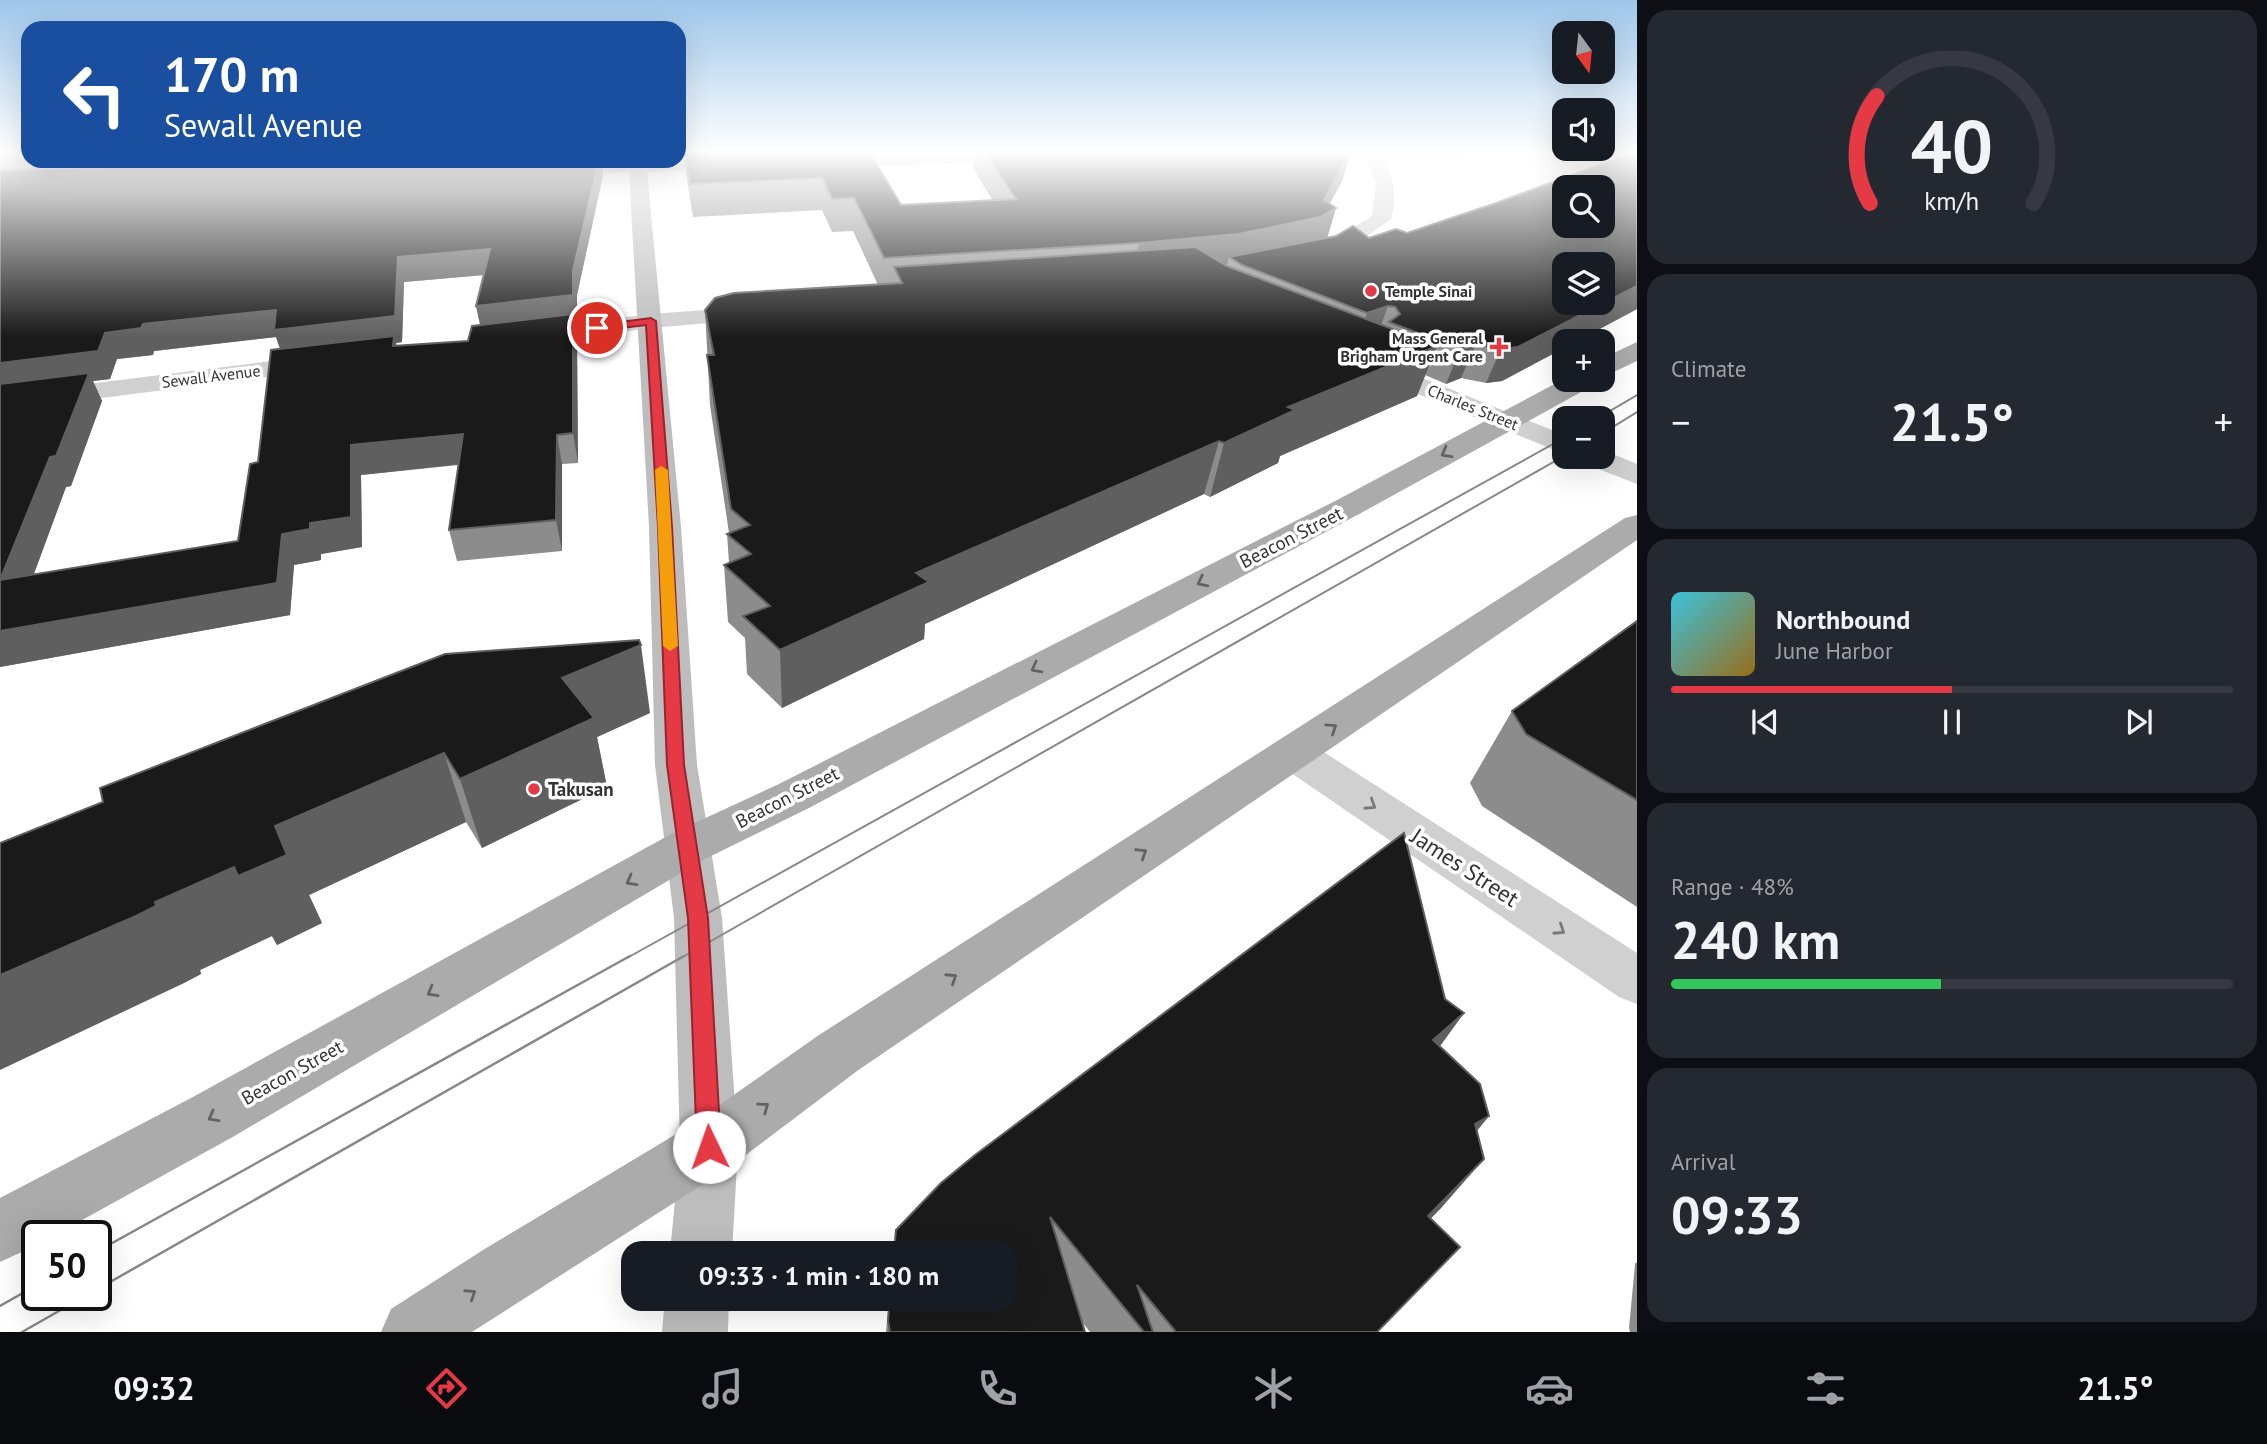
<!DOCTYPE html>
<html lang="en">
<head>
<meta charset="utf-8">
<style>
	:root { --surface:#171b24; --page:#242831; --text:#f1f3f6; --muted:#9ea1a6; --line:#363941; --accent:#e63946 }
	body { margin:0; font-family:"PT Sans",sans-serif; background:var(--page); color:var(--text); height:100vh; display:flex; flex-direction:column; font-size:26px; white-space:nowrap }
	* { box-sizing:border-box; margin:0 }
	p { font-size:23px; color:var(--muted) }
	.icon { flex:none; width:38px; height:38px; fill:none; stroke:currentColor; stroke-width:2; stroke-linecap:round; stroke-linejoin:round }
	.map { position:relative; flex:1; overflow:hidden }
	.sheet { display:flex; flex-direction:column; gap:10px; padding:10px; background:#0d0f14; width:630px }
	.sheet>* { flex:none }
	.hud { position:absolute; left:21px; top:21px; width:665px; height:147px; border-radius:21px; box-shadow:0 7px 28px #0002; background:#1a4fa0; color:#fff; overflow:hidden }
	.needle { width:46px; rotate:165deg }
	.fabs { position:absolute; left:1552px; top:21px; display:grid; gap:14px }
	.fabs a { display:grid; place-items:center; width:63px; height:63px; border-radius:14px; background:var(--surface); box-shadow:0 7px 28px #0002; font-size:35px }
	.speed { position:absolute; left:21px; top:1220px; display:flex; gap:14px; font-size:35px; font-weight:700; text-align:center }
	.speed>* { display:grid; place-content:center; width:91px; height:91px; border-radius:50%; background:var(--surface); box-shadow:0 7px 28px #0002; line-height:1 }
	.speed .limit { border:4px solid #111; border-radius:10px; background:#fff; color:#111 }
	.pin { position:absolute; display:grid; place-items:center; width:60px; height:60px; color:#fff; margin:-30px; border:4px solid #fff; border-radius:50%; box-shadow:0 2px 7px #0007 }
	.me { position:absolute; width:77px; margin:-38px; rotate:357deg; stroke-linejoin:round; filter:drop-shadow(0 0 5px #0008) }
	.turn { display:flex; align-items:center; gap:24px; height:147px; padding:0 28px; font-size:32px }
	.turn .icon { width:91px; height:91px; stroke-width:2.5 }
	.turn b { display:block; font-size:49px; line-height:60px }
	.big { font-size:52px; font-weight:700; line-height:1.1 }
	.sheet .tile { flex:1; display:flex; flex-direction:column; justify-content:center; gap:10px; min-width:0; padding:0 24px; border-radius:21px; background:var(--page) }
	.sheet .dial { align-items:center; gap:0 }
	.dial svg { height:182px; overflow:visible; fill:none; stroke:var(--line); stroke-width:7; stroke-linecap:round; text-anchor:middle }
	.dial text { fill:var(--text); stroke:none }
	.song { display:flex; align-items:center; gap:21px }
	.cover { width:84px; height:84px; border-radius:10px; background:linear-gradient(135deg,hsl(190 70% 55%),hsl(40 70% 35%)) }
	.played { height:7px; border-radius:4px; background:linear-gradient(90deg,var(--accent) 50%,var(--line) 50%) }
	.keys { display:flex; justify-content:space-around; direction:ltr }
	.heat { display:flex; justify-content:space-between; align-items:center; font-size:38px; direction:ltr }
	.charge { height:10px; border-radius:5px; background:linear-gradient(90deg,#34c759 48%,var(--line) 0) }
	.trip { position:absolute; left:621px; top:1241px; width:396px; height:70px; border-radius:21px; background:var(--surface); box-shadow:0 7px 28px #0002; font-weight:700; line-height:70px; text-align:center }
	.menu { display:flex; height:112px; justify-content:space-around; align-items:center; background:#090b0e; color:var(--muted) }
	.menu .icon { width:49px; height:49px }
	.menu .active { color:var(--accent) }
	.menu b { font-size:32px; color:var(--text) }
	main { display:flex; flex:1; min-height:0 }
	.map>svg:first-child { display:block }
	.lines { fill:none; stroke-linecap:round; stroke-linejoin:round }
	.street { fill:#d0d0d0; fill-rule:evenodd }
	.secondary { fill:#bdbdbd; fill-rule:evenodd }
	.primary { fill:#ababab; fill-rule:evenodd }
	.tram-far1 { stroke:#888; stroke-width:2 }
	.tram { stroke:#888; stroke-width:2.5 }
	.wall { fill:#8c8c8c; fill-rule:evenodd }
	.shaded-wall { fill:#5f5f5f }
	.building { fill:#1a1a1a; stroke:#5f5f5f; stroke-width:2; fill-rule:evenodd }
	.oneway { stroke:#636363 }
	.oneway2 { stroke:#7a7a7a }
	.route { fill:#e63946; stroke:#96252e; stroke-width:2 }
	.slow { fill:#f59e0b }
	.poi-dot { fill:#e63946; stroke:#fff; stroke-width:2.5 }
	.labels { text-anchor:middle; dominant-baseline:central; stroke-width:7; stroke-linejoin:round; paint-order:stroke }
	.far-poi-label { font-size:16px; font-weight:bold; fill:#333; stroke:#fff; text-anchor:start }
	.far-street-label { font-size:16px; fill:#333; stroke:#fff }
	.street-label { font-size:19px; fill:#333; stroke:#fff }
	.poi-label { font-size:19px; font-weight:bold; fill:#333; stroke:#fff; text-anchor:start }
	.near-street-label { font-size:23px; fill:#333; stroke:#fff }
</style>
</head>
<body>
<main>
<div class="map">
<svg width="1637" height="1332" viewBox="0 0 1637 1332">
	<rect width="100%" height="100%" fill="#fff"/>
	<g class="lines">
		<g class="street">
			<path d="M 1363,151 L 1379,151 C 1393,174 1398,192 1391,219 L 1326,265 L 1310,265 L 1307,260 L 1310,255 L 1372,216 L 1376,184 Z"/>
			<path d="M 757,306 L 766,308 L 769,313 L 766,318 L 651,328 L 525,345 L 516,342 L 512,337 L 516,332 L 525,329 L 651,314 Z"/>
			<path d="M 319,355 L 328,357 L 332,363 L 328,369 L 0,411 L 0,395 Z"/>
			<path d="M 1371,357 L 1564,435 L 1564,454 L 1362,371 L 1358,365 L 1362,359 Z"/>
			<path d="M 1603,450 L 1637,464 L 1637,484 L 1583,463 L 1579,457 L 1603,457 Z"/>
			<path d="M 1293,738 L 1308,742 L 1637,953 L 1637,1004 L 1619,997 L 1278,764 L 1272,753 L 1278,742 Z"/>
		</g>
		<g class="secondary">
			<path d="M 1291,151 L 1476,151 L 1467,156 L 1297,159 L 1291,158 L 1288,154 Z"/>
			<path d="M 1027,153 L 1033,154 L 1036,158 L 1033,162 L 824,167 L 815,162 L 824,157 Z"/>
			<path d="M 736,159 L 745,164 L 742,168 L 647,172 L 681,527 L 697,765 L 722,918 L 738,1147 L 732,1253 L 670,1253 L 680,1147 L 674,918 L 655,765 L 649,527 L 629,172 L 551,174 L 542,169 L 551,164 Z"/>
			<path d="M 665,1298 L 729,1298 L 728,1332 L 662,1332 Z"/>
		</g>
		<g class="primary">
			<path d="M 1637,342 L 1637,361 L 1603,377 L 1603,358 Z"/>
			<path d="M 1564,379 L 1596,380 L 1592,386 L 1361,513 L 809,808 L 705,859 L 231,1138 L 53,1236 L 37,1236 L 37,1245 L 0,1262 L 0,1198 L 191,1098 L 673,833 L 779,784 L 1339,499 Z"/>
			<path d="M 1637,515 L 1637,540 L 857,1071 L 730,1167 L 472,1332 L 381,1332 L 391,1309 L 483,1250 L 688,1127 L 819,1035 L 1625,518 Z"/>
		</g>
		<g class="tram-far1">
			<path d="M 1598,418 L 1637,395"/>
			<path d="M 1603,433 L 1637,412"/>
			<path d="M 627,958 L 1564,438"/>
			<path d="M 681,958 L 1564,456"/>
		</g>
		<g class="tram">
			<path d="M 96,1252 L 630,956"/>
			<path d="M 96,1290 L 684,956"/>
			<path d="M 0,1306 L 37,1285"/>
			<path d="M 22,1332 L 87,1295"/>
		</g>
	</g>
	<g class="wall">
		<path d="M 0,151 L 28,151 L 28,161 L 602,161 L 603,175 L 577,295 L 577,321 L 574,321 L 577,340 L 578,463 L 562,464 L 562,551 L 457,561 L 449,530 L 459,465 L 361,475 L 362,547 L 321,554 L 321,560 L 294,565 L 290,615 L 0,667 ZM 484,275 L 476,306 L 480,325 L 468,341 L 396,346 L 396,343 L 402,342 L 404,282 ZM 276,337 L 280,349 L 258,462 L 238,541 L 34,574 L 66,487 L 71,486 L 102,401 L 93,381 L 110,379 L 117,359 L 153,355 L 154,351 Z"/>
		<path d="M 679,151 L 869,151 L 901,205 L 993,201 L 973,168 L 975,153 L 964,153 L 963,151 L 1351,151 L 1342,181 L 1329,204 L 1336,208 L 1327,238 L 1369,238 L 1637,309 L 1577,341 L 1564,341 L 1564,348 L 1502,381 L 1486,383 L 1461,378 L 1446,384 L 1425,375 L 1417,396 L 1280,456 L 1278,463 L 1210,497 L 1204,494 L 925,624 L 924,639 L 782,708 L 747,674 L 745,638 L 728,622 L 724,565 L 729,563 L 727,534 L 729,533 L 710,405 L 705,310 L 878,285 L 853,231 L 832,232 L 822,210 L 693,217 L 686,174 L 684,158 L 683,158 L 682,155 L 679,155 Z"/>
		<path d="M 1637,621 L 1637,907 L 1482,806 L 1470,783 L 1512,711 Z"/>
		<path d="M 650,713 L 597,737 L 607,787 L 482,848 L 466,822 L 309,895 L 322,923 L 277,945 L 272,936 L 200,970 L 201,974 L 182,984 L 0,843 Z"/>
		<path d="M 1445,999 L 1464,1013 L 1440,1046 L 1489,1116 L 1477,1131 L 1442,1207 L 1430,1219 L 1377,1332 L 1090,1332 L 1082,1322 L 1085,1332 L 886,1332 L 889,1298 L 1004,1298 L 1004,1253 L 893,1253 L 896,1230 Z"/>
		<path d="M 1637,1262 L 1637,1332 L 1630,1332 L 1629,1328 L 1635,1264 Z"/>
	</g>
	<g class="shaded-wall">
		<path d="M 1351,151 L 1342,181 L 1323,216 L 1336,208 L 1326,242 L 1310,252 L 1242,266 L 1229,257 L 1226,269 L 1132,278 L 1139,243 L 1324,200 Z"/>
		<path d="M 599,161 L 602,161 L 603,175 L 577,295 L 577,321 L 574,321 L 577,340 L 578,463 L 573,433 L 482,332 L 476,306 L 573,270 Z"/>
		<path d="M 490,249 L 495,274 L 404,282 L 402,342 L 396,343 L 401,363 L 283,357 L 276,337 L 154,351 L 153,355 L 117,359 L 110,379 L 93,381 L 102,401 L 71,486 L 66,487 L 20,611 L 0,580 L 0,363 L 105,333 L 143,324 L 398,257 Z"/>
		<path d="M 1637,286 L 1637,309 L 1577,341 L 1564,341 L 1564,348 L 1502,381 L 1486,383 L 1501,349 Z"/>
		<path d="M 1388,306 L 1376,339 L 1356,346 L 1367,313 Z"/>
		<path d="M 1476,344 L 1461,378 L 1446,384 L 1460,349 Z"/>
		<path d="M 1437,346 L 1417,396 L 1280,456 L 1278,463 L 1210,497 L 1224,443 L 1288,407 Z"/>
		<path d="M 463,434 L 471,463 L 361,475 L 362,547 L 321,554 L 321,560 L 294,565 L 290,615 L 0,667 L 0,631 L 310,523 L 351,445 Z"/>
		<path d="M 557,435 L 562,464 L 562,551 L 556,520 Z"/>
		<path d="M 1219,441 L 1204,494 L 925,624 L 924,639 L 782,708 L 780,650 L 916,573 Z"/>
		<path d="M 641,645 L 650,713 L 597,737 L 607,787 L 482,848 L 460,779 L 562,678 Z"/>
		<path d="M 444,753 L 466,822 L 309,895 L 322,923 L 277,945 L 272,936 L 200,970 L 201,974 L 182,984 L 0,1070 L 0,975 L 155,902 L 275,826 Z"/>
		<path d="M 1464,1013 L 1427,1064 L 1433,1040 Z"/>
		<path d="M 1489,1116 L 1448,1165 L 1475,1124 Z"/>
		<path d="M 1484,1159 L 1442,1207 L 1388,1262 L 1428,1216 Z"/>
	</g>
	<g class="building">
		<path d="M 0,151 L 28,151 L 28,154 L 0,155 Z"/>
		<path d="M 684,151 L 869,151 L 901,205 L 1016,199 L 984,151 L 1351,151 L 1324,200 L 1336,208 L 1320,217 L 1239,234 L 1139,243 L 884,258 L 854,198 L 832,199 L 822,178 L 690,184 Z"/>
		<path d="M 1637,151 L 1637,286 L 1518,347 L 1501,349 L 1476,344 L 1460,349 L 1389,322 L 1400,314 L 1395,307 L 1388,306 L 1367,313 L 1242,265 L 1229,257 L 1336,236 L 1353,226 L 1369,238 L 1396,229 L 1407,233 L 1496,203 ZM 1564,187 L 1603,187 L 1603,226 L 1564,226 ZM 1564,264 L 1603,264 L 1603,303 L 1564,303 Z"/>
		<path d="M 347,161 L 599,161 L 573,270 L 573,295 L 476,306 L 490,249 L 398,257 L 395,316 L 274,330 L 276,310 L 143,324 L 141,328 L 105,333 L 98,351 L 0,363 L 0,170 Z"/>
		<path d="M 1195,247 L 1227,266 L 1437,346 L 1288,407 L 1295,410 L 1224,443 L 1219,441 L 916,573 L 929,582 L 780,650 L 743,616 L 770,606 L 724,565 L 751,554 L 727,534 L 750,525 L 731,509 L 707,355 L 714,355 L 705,310 L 715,298 L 734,293 L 902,283 L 894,267 Z"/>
		<path d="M 573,314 L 573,433 L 557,435 L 556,520 L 449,530 L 463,434 L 351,445 L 351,517 L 310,523 L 310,529 L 282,534 L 277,583 L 0,631 L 0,384 L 89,373 L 56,456 L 50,457 L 0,580 L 238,541 L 250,464 L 258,462 L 271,350 L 394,336 L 393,346 L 468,341 L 472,326 Z"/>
		<path d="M 1637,621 L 1637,800 L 1526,734 L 1512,711 Z"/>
		<path d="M 639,640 L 641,645 L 562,678 L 594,718 L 460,779 L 444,753 L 275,826 L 287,855 L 238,876 L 234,867 L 155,902 L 156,906 L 136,916 L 0,975 L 0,843 L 103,802 L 100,788 L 445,654 Z"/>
		<path d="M 1404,833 L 1445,999 L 1464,1013 L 1433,1040 L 1480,1084 L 1489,1116 L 1475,1124 L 1484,1159 L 1428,1216 L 1460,1247 L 1377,1332 L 1176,1332 L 1137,1285 L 1153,1332 L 1144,1332 L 1050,1217 L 1085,1332 L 890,1332 L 888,1321 L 890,1298 L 1004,1298 L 1004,1253 L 894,1253 L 896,1230 L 941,1183 L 975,1155 Z"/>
	</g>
	<defs><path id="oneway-chevron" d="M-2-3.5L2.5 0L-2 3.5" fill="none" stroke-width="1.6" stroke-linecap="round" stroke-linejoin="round" transform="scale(1.75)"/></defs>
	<g class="oneway">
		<use href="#oneway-chevron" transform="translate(1446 453) rotate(151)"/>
		<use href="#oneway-chevron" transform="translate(1202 582) rotate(153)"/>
		<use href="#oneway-chevron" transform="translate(1036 668) rotate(152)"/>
		<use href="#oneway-chevron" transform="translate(1332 728) rotate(-34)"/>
		<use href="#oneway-chevron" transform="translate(1142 853) rotate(-33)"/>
		<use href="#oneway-chevron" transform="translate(631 881) rotate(151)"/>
		<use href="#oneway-chevron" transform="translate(952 978) rotate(-33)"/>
		<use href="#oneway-chevron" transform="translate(432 992) rotate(150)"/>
		<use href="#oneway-chevron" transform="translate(764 1107) rotate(-36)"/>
		<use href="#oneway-chevron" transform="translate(213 1117) rotate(151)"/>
		<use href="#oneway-chevron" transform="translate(471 1294) rotate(-33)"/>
	</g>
	<g class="oneway2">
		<use href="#oneway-chevron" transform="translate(1371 805) rotate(33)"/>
		<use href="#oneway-chevron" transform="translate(1560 930) rotate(33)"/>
	</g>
	<linearGradient id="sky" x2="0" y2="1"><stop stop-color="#9ec6ea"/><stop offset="0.45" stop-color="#fff"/><stop offset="1" stop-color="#fff" stop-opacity="0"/></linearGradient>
	<rect width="1637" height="337" fill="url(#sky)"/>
	<path class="route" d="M 651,318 L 656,321 L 672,527 L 684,765 L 708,918 L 721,1147 L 718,1156 L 709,1159 L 701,1156 L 697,1147 L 688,918 L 667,765 L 658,527 L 646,325 L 597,331 L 592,328 L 597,325 Z"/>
	<path class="slow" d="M 661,466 L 668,470 L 678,646 L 670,651 L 663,646 L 655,470 Z"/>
	<g class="poi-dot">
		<circle cx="1371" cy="291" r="7"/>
		<path d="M1495.5 336.5h7v7h7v7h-7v7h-7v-7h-7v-7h7z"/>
		<circle cx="534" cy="789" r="7"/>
	</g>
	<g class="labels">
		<g class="far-poi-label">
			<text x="1385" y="291">Temple Sinai</text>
			<text x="1483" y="338" text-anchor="end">Mass General<tspan x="1483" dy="18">Brigham Urgent Care</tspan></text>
		</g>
		<g class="far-street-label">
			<text transform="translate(211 376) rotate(-7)">Sewall Avenue</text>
			<text transform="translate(1473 407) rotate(22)">Charles Street</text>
		</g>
		<g class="street-label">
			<text transform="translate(1291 537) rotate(-27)">Beacon Street</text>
			<text transform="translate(787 797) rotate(-27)">Beacon Street</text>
			<text transform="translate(292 1072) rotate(-29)">Beacon Street</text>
		</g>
		<g class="poi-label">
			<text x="548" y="789">Takusan</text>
		</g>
		<g class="near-street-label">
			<text transform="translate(1465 867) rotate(33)">James Street</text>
		</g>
	</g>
</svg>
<div class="fabs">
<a><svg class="needle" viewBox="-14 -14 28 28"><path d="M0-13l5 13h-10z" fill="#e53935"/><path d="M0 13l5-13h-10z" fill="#9ea1a6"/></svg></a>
<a><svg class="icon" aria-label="sound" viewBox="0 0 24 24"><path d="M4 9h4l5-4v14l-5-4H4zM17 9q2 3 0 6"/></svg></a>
<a><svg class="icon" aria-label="search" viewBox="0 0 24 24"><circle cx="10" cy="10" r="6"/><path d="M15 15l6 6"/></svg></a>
<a><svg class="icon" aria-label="layers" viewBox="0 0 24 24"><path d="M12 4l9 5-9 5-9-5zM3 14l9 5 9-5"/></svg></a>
<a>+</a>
<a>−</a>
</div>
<div class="speed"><div class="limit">50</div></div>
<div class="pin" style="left:597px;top:328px;background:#d93025"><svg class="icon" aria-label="arrive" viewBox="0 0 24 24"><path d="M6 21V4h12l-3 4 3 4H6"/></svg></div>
<svg class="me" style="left:709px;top:1147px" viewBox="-20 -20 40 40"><circle r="19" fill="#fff"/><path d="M0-13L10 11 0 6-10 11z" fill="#e63946"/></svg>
<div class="trip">09:33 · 1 min · 180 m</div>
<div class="hud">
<div class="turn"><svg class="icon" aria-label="left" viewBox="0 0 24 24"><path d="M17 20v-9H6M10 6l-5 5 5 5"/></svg><div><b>170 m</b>Sewall Avenue</div></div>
</div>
</div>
<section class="sheet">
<div class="tile dial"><svg viewBox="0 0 100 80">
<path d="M14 69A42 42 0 1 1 86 69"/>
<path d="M14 69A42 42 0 0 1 17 22" stroke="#e63946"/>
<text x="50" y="56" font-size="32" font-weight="700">40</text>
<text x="50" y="72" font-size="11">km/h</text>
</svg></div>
<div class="tile"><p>Climate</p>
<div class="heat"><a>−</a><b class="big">21.5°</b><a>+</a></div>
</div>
<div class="tile">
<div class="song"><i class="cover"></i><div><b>Northbound</b><p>June Harbor</p></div></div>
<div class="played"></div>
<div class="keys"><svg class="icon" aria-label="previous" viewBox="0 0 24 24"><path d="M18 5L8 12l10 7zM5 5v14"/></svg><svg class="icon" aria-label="pause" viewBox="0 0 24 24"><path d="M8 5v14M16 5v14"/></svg><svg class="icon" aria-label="next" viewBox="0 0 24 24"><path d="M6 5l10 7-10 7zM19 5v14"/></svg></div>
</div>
<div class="tile"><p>Range · 48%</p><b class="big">240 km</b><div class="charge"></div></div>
<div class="tile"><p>Arrival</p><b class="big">09:33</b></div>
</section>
</main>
<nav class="menu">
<b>09:32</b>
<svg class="icon active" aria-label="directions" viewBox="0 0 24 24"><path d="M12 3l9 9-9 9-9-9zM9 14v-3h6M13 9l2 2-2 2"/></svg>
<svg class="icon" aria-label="music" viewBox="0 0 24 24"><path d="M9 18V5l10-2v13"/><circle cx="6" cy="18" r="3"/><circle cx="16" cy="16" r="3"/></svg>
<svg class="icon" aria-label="phone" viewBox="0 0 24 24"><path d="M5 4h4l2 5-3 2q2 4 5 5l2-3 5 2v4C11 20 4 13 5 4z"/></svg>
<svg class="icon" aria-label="climate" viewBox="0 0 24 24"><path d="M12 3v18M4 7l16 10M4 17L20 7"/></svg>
<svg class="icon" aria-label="car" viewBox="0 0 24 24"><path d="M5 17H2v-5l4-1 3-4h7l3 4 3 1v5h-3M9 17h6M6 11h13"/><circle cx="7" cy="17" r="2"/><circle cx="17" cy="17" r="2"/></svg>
<svg class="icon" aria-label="filters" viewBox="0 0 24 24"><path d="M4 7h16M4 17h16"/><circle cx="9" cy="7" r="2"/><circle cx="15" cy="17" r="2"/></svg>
<b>21.5°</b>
</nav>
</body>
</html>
